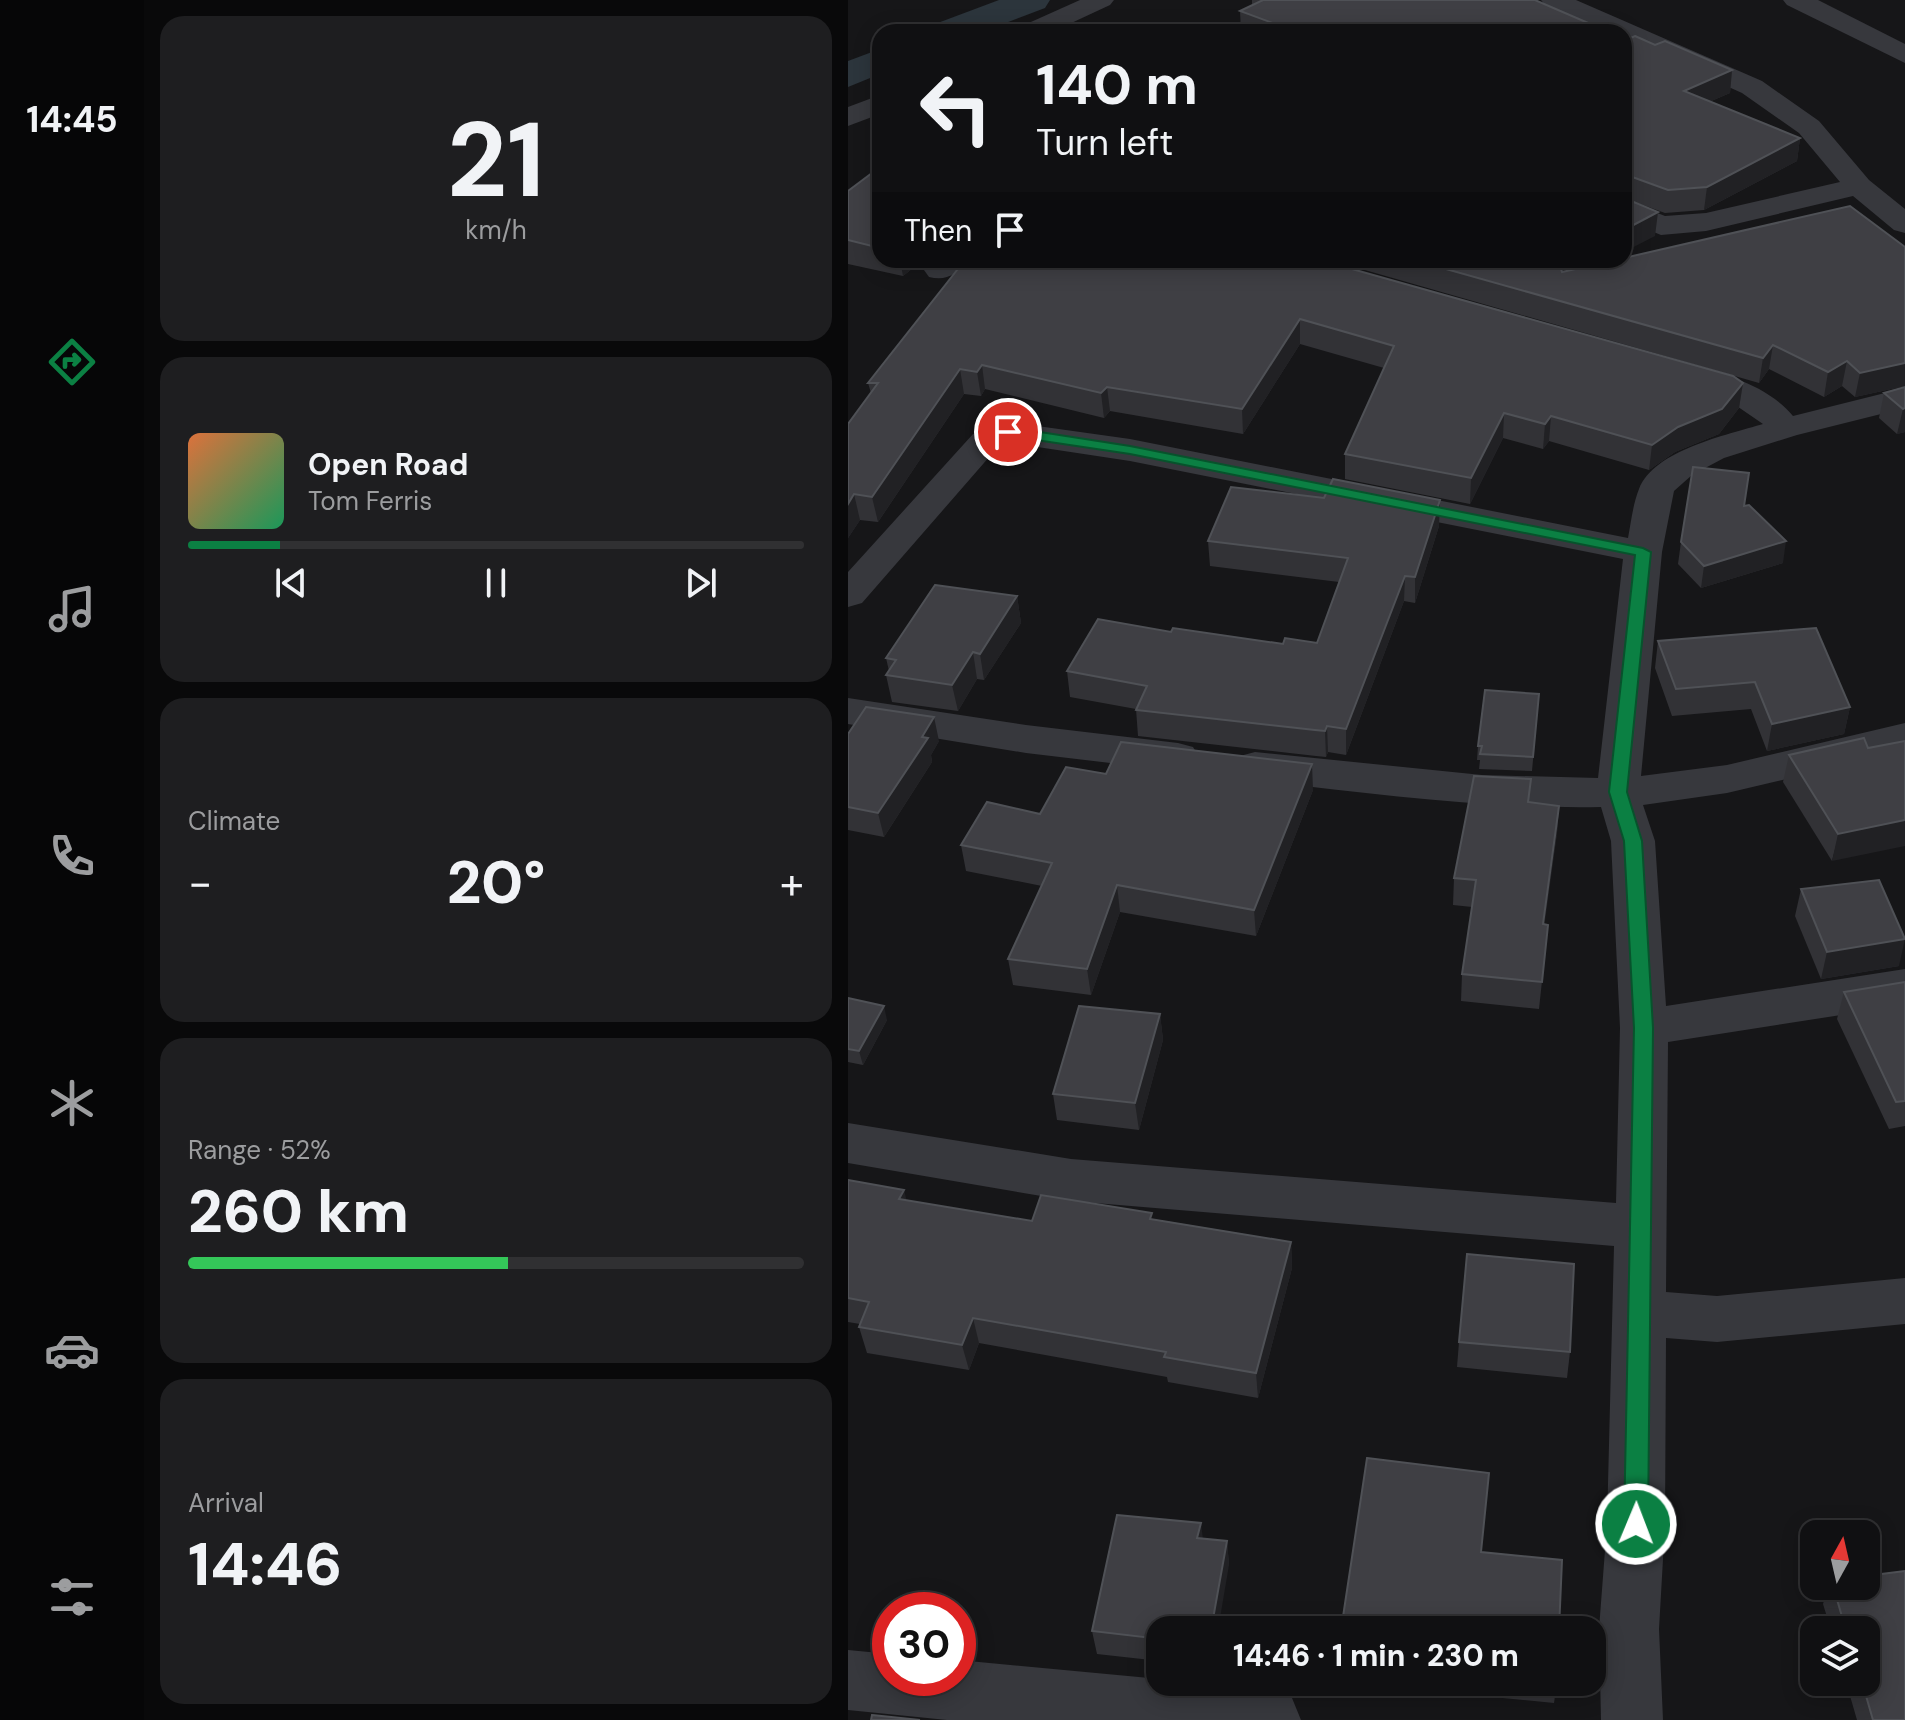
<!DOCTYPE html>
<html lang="en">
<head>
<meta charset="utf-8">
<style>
	:root { --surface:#101012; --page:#1e1e20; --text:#f1f3f6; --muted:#9c9d9f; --line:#303032; --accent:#0b8043 }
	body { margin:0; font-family:"DM Sans",sans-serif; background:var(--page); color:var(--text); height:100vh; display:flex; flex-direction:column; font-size:30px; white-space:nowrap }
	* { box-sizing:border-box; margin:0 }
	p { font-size:26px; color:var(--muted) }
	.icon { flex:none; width:44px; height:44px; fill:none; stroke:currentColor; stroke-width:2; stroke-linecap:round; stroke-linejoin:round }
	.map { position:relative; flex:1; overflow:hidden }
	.panel { display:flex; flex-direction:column; gap:16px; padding:16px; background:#09090a; width:704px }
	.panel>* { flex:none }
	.top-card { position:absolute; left:24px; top:24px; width:760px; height:244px; border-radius:24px; box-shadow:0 4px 20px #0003,0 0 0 2px var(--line); background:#101012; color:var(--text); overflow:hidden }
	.needle { width:52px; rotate:8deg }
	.fabs { position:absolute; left:952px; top:1520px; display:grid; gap:16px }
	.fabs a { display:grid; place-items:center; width:80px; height:80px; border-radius:16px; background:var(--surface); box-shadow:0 4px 20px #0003,0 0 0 2px var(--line); font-size:40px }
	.speed { position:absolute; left:24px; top:1592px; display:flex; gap:16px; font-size:40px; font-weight:700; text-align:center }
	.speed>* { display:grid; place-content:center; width:104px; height:104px; border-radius:50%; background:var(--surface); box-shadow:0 4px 20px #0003,0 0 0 2px var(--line); line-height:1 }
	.speed .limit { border:12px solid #d22; background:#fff; color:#111 }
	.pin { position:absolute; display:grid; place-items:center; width:68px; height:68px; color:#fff; margin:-34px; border:4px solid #fff; border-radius:50%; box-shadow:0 2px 8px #0007 }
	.me { position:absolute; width:88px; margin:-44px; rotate:1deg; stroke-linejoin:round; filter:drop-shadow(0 0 6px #0008) }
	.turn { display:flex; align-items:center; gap:28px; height:168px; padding:0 32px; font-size:36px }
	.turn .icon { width:104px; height:104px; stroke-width:2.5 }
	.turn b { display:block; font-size:56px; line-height:68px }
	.then { display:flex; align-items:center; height:76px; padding:0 32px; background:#0003; gap:16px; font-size:30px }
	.big { font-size:60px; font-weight:800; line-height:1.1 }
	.panel .tile { flex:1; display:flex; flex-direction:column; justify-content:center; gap:12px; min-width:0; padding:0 28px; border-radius:24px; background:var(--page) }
	.panel .dial { align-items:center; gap:0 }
	.dial b { font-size:104px; line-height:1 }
	.song { display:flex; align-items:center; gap:24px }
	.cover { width:96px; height:96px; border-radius:12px; background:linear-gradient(135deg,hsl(20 70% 55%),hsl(150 70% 35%)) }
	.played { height:8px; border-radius:4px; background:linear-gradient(90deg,var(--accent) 15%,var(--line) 15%) }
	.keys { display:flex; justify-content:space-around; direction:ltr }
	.heat { display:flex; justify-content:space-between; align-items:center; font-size:44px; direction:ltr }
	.charge { height:12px; border-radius:6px; background:linear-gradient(90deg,#34c759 52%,var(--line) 0) }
	.trip { position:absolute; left:298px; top:1616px; width:460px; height:80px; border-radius:24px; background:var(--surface); box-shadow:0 4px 20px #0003,0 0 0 2px var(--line); font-weight:800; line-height:80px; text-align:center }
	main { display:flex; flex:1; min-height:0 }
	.tabs { display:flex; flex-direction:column; width:144px; justify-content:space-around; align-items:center; background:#060607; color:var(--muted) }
	.tabs .icon { width:56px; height:56px }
	.tabs .selected { color:var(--accent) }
	.tabs b { font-size:36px; color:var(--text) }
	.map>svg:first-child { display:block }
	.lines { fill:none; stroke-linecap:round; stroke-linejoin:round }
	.canal { fill:#2c353c; fill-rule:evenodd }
	.minor { fill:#37383d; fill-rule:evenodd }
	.wall { fill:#323236 }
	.shaded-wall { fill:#212124 }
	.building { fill:#3f3f44; stroke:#4f5156; stroke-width:2 }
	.route { fill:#0b8043; stroke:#07532c; stroke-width:2 }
</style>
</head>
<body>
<main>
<nav class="tabs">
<b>14:45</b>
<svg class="icon selected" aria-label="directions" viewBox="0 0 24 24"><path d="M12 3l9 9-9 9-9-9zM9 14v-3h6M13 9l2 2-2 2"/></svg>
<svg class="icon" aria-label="music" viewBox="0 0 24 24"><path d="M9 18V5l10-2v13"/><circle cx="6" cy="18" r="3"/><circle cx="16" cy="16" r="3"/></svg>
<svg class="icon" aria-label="phone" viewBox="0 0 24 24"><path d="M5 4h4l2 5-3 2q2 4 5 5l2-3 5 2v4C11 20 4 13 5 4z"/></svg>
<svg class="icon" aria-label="climate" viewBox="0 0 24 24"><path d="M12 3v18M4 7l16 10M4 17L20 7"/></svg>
<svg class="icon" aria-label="car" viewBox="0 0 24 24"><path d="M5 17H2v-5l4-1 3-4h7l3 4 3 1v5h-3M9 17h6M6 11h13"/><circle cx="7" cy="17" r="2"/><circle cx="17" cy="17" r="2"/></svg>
<svg class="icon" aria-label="filters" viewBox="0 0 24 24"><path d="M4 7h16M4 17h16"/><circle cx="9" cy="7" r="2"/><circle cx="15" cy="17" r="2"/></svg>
</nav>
<section class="panel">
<div class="tile dial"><b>21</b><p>km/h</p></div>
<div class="tile">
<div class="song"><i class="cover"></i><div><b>Open Road</b><p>Tom Ferris</p></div></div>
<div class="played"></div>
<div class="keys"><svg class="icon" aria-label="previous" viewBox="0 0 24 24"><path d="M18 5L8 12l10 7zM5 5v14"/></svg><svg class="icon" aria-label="pause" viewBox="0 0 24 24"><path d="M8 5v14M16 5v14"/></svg><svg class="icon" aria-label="next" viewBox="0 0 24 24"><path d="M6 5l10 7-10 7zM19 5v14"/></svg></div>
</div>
<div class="tile"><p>Climate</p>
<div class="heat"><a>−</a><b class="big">20°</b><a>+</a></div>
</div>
<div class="tile"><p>Range · 52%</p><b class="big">260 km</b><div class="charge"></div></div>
<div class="tile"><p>Arrival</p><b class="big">14:46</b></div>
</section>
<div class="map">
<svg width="1057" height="1720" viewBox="0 0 1057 1720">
	<rect width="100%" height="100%" fill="#161618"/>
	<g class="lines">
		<g class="canal">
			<path d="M 151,0 L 202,0 L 197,8 L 134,32 L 81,32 L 87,24 Z"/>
			<path d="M 32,49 L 32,74 L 0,87 L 0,61 Z"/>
		</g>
		<g class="minor">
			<path d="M 232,0 L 266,0 L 262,5 L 204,32 L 170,32 L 174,26 Z"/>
			<path d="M 693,0 L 728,0 L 914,81 L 971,121 L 1021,180 L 1057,209 L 1057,233 L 1046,230 L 1005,196 L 858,231 L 813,235 L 776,220 L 776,200 L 817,216 L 858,213 L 992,182 L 951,133 L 894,93 L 776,40 L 776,32 L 757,32 L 697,5 Z"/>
			<path d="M 935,0 L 970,0 L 1057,44 L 1057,63 L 939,5 Z"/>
			<path d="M 32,95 L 32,114 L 0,126 L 0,107 Z"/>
			<path d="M 85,260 L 120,260 C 109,275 98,281 81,277 L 76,270 Z"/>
			<path d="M 837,364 C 876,374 918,384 945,416 L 1057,388 L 1057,408 L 949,435 L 876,458 L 844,475 L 826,491 L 814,552 L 793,776 L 879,765 L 1057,723 L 1057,751 L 879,793 L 795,805 L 807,841 L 818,1006 L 1057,969 L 1057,1005 L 820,1042 L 818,1292 L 869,1296 L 1057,1278 L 1057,1324 L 869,1342 L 818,1338 L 817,1524 L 811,1629 L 815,1720 L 753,1720 L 751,1629 L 759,1524 L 766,1246 L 223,1201 L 0,1163 L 0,1123 L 223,1159 L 768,1203 L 772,1028 L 763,841 L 753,807 C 637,809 522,794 407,780 L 392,776 L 386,766 L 392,756 L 407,752 L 634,775 L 750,778 L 775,559 L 282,461 L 163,443 L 149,448 L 14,603 L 0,607 L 0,572 L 125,434 L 160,422 L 282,439 L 780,538 C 783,522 785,504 791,489 C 806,450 879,435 915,424 L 880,400 L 825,381 L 820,374 L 825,367 Z"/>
			<path d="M 0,698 L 178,725 L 330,743 L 345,747 L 351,757 L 345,767 L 330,771 L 178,753 L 0,724 Z"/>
			<path d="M 0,1650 L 42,1654 L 42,1678 L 110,1678 L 110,1660 L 312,1679 L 312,1682 L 422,1689 L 444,1698 L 453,1720 L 99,1720 L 0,1710 Z"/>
		</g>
	</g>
	<g class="wall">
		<path d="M 404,0 L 687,0 L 761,32 L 393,32 L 392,11 L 404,5 Z"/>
		<path d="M 776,39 L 807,45 L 884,70 L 882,93 L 861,102 L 952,138 L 949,161 L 856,210 L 817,213 L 776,198 Z"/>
		<path d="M 32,167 L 32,260 L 75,260 L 55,276 L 0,264 L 0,191 Z"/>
		<path d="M 1057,247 L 1057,386 L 1007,397 L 994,386 L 976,397 L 921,369 L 911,383 L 482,260 L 761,260 L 756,263 Z"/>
		<path d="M 117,260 L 895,383 L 891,408 L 871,434 L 827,452 L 801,470 L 701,441 L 695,449 L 655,438 L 622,504 L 497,479 L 497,454 L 536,368 L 452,344 L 395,434 L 262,411 L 256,418 L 137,389 L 133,396 L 116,394 L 30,522 L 12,520 L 0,538 L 0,424 L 23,393 L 20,383 Z"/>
		<path d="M 1057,387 L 1057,432 L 1049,434 L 1031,418 L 1036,393 Z"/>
		<path d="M 896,506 L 935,563 L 853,588 L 830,564 L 833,542 Z"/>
		<path d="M 591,526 L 567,603 L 556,601 L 498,755 L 480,752 L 478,757 L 468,756 L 290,736 L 288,709 L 222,697 L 219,671 L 323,632 L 435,644 L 469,643 L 491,582 L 362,566 L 360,541 Z"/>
		<path d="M 169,596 L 173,623 L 136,680 L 129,679 L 110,711 L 44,702 L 38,675 L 41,671 L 38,658 Z"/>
		<path d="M 810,641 L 1002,707 L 996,734 L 919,751 L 903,709 L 824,716 L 807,668 Z"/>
		<path d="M 691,694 L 684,771 L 631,769 L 632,760 L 629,760 L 630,746 Z"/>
		<path d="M 0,734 L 91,741 L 83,755 L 84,762 L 36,837 L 0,830 Z"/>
		<path d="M 1016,738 L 984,861 L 935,782 L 941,755 Z"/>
		<path d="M 258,774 L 465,790 L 408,936 L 272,912 L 243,995 L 165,985 L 160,959 L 194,886 L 118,871 L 113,845 L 192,814 Z"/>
		<path d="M 681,802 L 711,806 L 709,833 L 696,924 L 700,925 L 691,1009 L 613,1001 L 614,974 L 624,907 L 605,905 L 606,878 Z"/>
		<path d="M 953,889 L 1051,966 L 973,979 L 947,916 Z"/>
		<path d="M 1057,982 L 1057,1126 L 1041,1129 L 989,1019 L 996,992 Z"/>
		<path d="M 0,998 L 39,1020 L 15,1065 L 0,1062 Z"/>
		<path d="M 312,1014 L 315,1040 L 291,1130 L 209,1120 L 205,1094 Z"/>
		<path d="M 0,1180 L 59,1201 L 184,1221 L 305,1219 L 443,1242 L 444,1268 L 410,1398 L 320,1382 L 319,1377 L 131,1343 L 121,1370 L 19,1353 L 11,1327 L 12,1324 L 0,1322 Z"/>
		<path d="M 611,1342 L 722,1352 L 719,1378 L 609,1367 Z"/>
		<path d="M 379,1541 L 381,1565 L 312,1630 L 312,1661 L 249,1654 L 244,1631 Z"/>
		<path d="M 981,1586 L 1018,1586 L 1057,1720 L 1009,1720 L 998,1682 L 1018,1682 L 1018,1630 L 983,1630 L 975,1604 Z"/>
		<path d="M 635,1682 L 709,1682 L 706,1703 L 634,1696 Z"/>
	</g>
	<g class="shaded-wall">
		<path d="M 884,70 L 882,93 L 833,114 L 836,91 Z"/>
		<path d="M 952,138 L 949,161 L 856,210 L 859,187 Z"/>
		<path d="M 810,212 L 807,236 L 776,252 L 776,230 Z"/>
		<path d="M 52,260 L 75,260 L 55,276 Z"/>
		<path d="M 718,260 L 761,260 L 709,287 L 711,263 Z"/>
		<path d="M 452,319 L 452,344 L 395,434 L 394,409 Z"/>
		<path d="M 925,345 L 921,369 L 911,383 L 915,358 Z"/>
		<path d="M 999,361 L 994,386 L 976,397 L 980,372 Z"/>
		<path d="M 1057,363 L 1057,386 L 1007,397 L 1012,373 Z"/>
		<path d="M 134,365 L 137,389 L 133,396 L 129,372 Z"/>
		<path d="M 112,369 L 116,394 L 30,522 L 24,497 Z"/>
		<path d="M 895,383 L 891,408 L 871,434 L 827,452 L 801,470 L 804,445 Z"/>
		<path d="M 259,387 L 262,411 L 256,418 L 253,393 Z"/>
		<path d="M 1057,408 L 1057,432 L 1049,434 L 1055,409 Z"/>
		<path d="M 656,413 L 655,438 L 622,504 L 623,478 Z"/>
		<path d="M 703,416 L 701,441 L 695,449 L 697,424 Z"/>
		<path d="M 6,494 L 12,520 L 0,538 L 0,504 Z"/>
		<path d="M 592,500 L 591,526 L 567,603 L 567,577 Z"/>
		<path d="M 938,541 L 935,563 L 853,588 L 856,566 Z"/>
		<path d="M 557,576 L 556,601 L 498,755 L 498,729 Z"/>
		<path d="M 169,596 L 173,623 L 136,680 L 132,654 Z"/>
		<path d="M 125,652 L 129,679 L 110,711 L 104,685 Z"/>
		<path d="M 1002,707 L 996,734 L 919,751 L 924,724 Z"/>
		<path d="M 86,717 L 91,741 L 83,755 L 84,762 L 36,837 L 30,813 Z"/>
		<path d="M 479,726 L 480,752 L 478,757 L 477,731 Z"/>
		<path d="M 464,764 L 465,790 L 408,936 L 406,910 Z"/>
		<path d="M 711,806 L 709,833 L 693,951 L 695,924 Z"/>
		<path d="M 1057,820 L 1057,846 L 984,861 L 990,834 Z"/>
		<path d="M 269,885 L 272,912 L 243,995 L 239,969 Z"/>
		<path d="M 1057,939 L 1051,966 L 973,979 L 979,952 Z"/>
		<path d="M 36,1006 L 39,1020 L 15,1065 L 11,1051 Z"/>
		<path d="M 312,1014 L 315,1040 L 291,1130 L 287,1103 Z"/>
		<path d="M 56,1190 L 63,1217 L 51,1199 Z"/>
		<path d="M 443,1242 L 444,1268 L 410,1398 L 408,1373 Z"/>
		<path d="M 125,1318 L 131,1343 L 121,1370 L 114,1345 Z"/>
		<path d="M 353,1523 L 356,1548 L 349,1538 Z"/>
		<path d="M 379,1541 L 381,1565 L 370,1630 L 363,1630 Z"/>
	</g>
	<g class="building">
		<path d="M 415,0 L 687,0 L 761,32 L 449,32 L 392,11 Z"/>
		<path d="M 787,36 L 807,45 L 817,41 L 884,70 L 836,91 L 952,138 L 859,187 L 820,190 L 776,174 L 776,187 L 776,39 L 778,40 Z"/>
		<path d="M 32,167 L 32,248 L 0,240 L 0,191 Z"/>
		<path d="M 776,198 L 810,212 L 776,230 Z"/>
		<path d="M 1002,206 L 1057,247 L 1057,363 L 1012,373 L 999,361 L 980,372 L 925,345 L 915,358 L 566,260 L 718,260 L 711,263 L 714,272 L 768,260 L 776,260 L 776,258 Z"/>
		<path d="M 117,260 L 472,260 L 885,376 L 895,383 L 874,409 L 830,427 L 804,445 L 703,416 L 697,424 L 656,413 L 623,478 L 497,454 L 546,346 L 452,319 L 394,409 L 259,387 L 253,393 L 134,365 L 129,372 L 112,369 L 24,497 L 6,494 L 0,504 L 0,424 L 30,383 L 20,383 Z"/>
		<path d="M 1057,387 L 1057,408 L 1055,409 L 1036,393 Z"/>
		<path d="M 845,467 L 901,473 L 896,506 L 901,505 L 938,541 L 856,566 L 833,542 Z"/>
		<path d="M 485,479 L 592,500 L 567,577 L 557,576 L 498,729 L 479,726 L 477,731 L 467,730 L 288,710 L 299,686 L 219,671 L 250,619 L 323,632 L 325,628 L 435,644 L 437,638 L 469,643 L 500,558 L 360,541 L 383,487 L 476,498 Z"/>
		<path d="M 87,585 L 169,596 L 132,654 L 125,652 L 104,685 L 38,675 L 48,660 L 38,658 Z"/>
		<path d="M 968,628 L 1002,707 L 924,724 L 907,682 L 828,689 L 810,641 Z"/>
		<path d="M 637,690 L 691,694 L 685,757 L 632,754 L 634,746 L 630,746 Z"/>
		<path d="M 18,707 L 86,717 L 74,737 L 80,738 L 30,813 L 0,807 L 0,734 Z"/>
		<path d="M 1016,738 L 1020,748 L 1057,741 L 1057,820 L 990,834 L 941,755 Z"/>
		<path d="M 273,742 L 464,764 L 406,910 L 269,885 L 239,969 L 160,959 L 204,863 L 113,845 L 139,802 L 192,814 L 218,767 L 258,774 Z"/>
		<path d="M 626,776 L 683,779 L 680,802 L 711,806 L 695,924 L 700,925 L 694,982 L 614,974 L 628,880 L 606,878 Z"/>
		<path d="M 1031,880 L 1057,939 L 979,952 L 953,889 Z"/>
		<path d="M 1057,982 L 1057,1101 L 1048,1102 L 996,992 Z"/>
		<path d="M 0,998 L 36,1006 L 11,1051 L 0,1049 Z"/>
		<path d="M 231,1006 L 312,1014 L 287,1103 L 205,1094 Z"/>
		<path d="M 0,1180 L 56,1190 L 51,1199 L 184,1221 L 193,1195 L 304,1213 L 302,1219 L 443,1242 L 408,1373 L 316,1357 L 318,1352 L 125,1318 L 114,1345 L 11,1327 L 21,1302 L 0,1298 Z"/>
		<path d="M 619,1254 L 726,1264 L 722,1352 L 611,1342 Z"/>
		<path d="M 519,1458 L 641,1473 L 633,1552 L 714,1560 L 711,1630 L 493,1630 Z"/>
		<path d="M 269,1515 L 353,1523 L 349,1538 L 379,1541 L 363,1630 L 312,1630 L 312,1639 L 244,1631 Z"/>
		<path d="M 1057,1571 L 1057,1720 L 1025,1720 L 1014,1682 L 1018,1682 L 1018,1630 L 998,1630 L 985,1586 L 1018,1586 L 1018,1576 Z"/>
		<path d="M 24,1715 L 72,1720 L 23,1720 Z"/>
	</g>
	<path class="route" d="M 160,427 L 282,446 L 795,548 L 803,552 L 779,792 L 794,841 L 805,1028 L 800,1524 L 797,1532 L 788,1535 L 779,1532 L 776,1524 L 786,1028 L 776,841 L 761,792 L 787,555 L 282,454 L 155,435 L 153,432 Z"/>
</svg>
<div class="fabs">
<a><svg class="needle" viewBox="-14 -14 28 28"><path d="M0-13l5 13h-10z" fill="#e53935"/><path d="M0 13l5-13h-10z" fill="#9c9d9f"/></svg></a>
<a><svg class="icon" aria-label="layers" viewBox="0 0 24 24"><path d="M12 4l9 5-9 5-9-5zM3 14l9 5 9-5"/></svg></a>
</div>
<div class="speed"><div class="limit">30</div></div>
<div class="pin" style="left:160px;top:432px;background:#d93025"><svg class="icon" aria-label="arrive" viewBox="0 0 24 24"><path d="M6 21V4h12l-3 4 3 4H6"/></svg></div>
<svg class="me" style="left:788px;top:1524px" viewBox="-20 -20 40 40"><circle r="17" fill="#0b8043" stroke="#fff" stroke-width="3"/><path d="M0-11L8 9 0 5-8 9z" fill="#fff"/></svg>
<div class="trip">14:46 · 1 min · 230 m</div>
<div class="top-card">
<div class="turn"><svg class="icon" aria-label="left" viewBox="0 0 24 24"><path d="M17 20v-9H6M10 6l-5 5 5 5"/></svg><div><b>140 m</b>Turn left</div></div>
<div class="then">Then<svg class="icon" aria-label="arrive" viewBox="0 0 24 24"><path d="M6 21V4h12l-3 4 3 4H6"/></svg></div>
</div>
</div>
</main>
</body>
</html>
